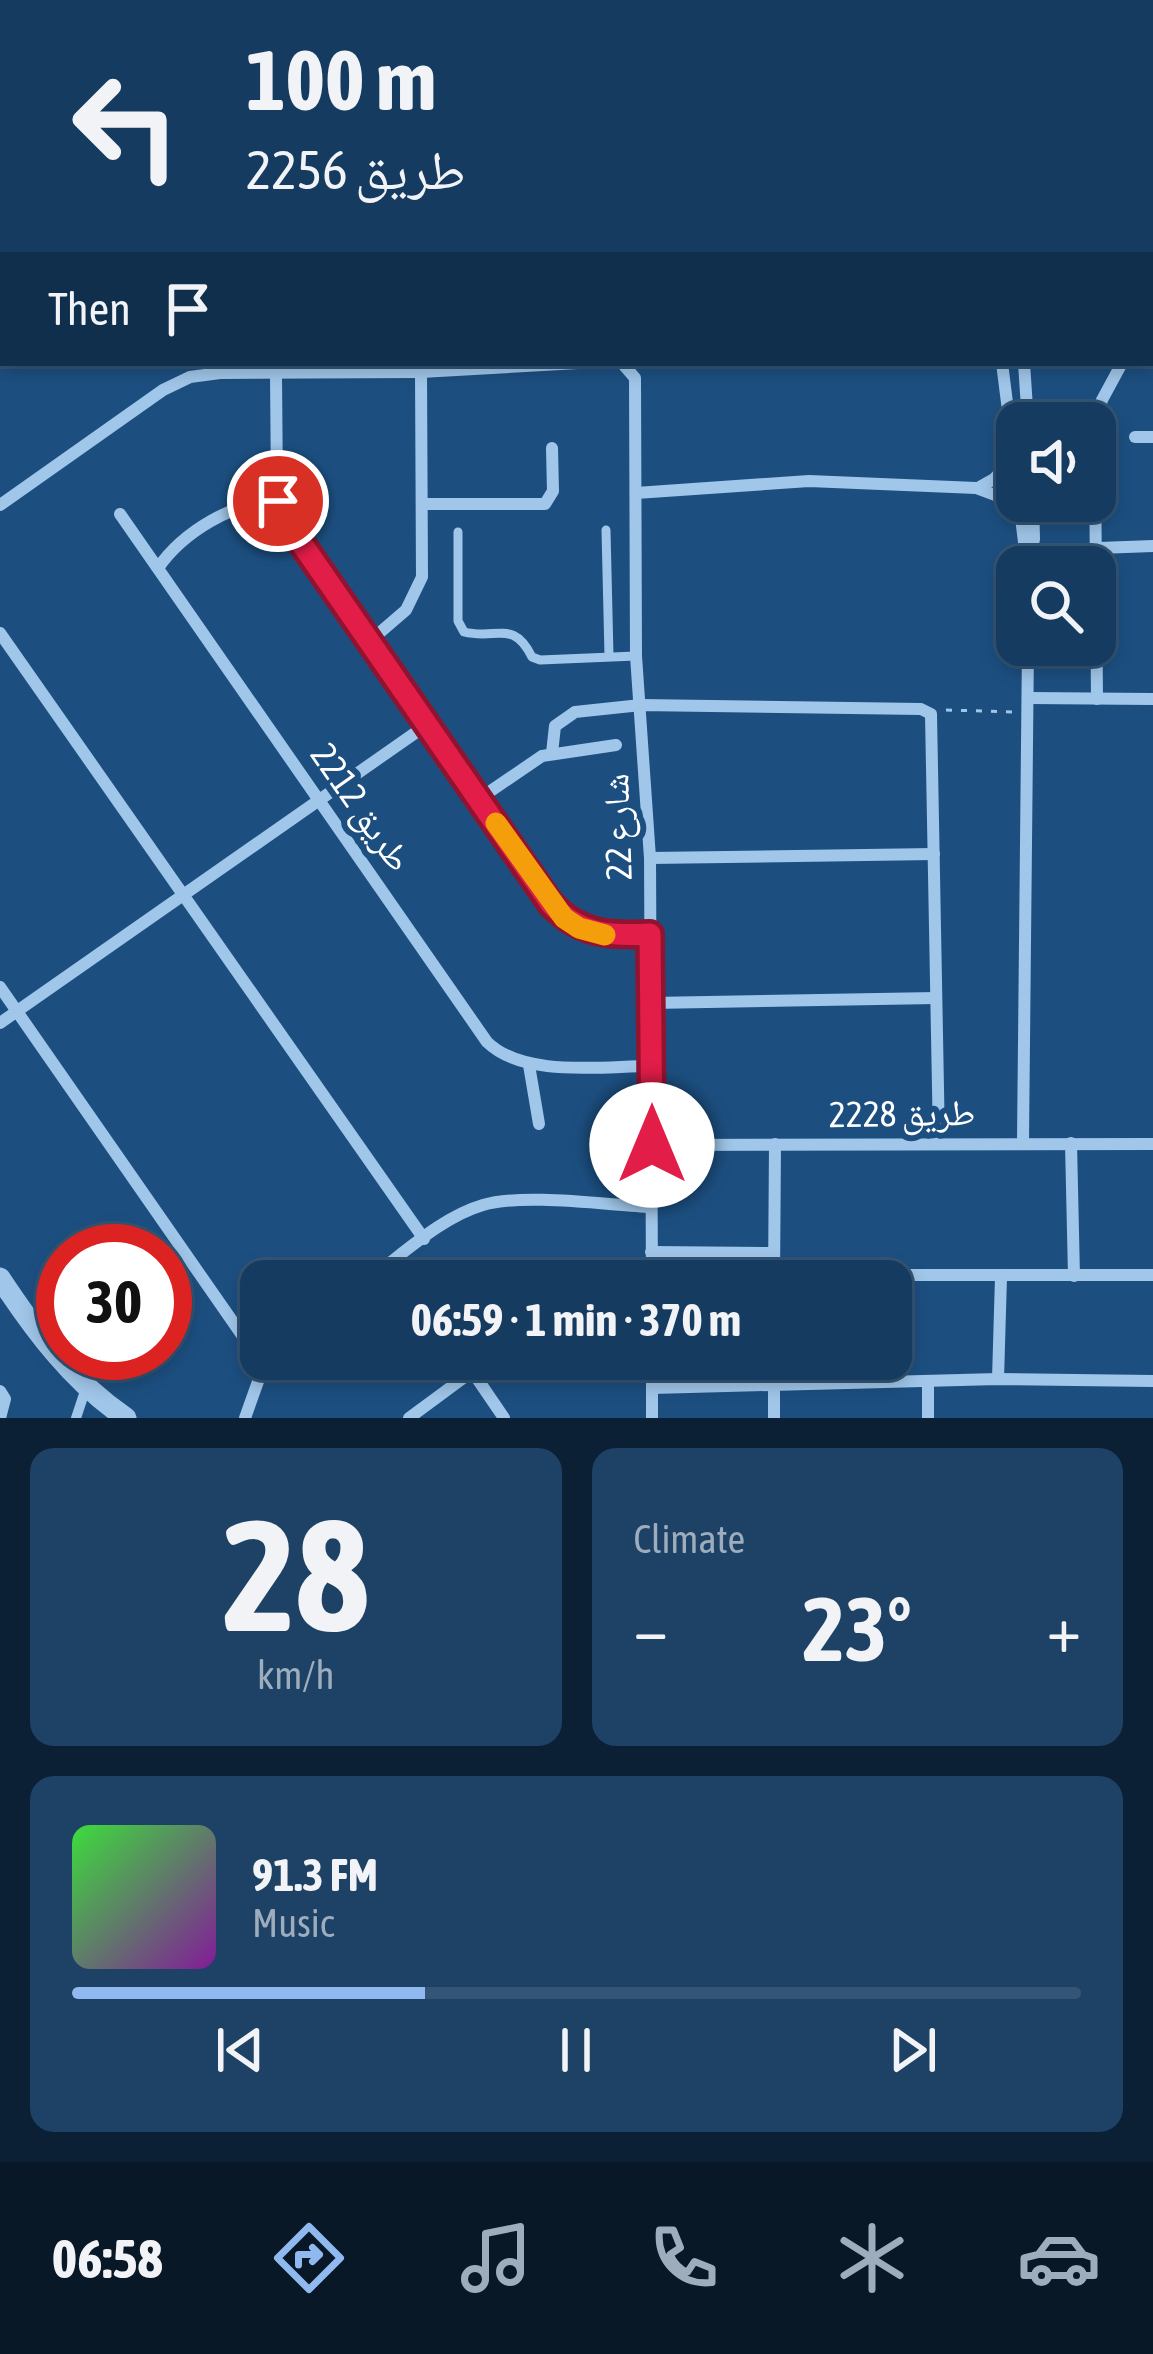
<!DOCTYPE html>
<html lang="en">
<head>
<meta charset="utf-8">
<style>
	:root { --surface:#153b60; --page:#1e4266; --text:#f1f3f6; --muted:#9dadbd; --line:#345575; --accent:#90b9f0 }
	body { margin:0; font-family:"Asap Condensed","Noto Naskh Arabic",sans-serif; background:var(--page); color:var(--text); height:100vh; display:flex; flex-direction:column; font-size:45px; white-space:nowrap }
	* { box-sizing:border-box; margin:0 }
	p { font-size:39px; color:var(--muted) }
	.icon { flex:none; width:66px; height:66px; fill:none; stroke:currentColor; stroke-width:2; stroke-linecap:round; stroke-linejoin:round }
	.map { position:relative; height:1418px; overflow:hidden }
	.sheet { display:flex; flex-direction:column; gap:30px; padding:30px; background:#0c2035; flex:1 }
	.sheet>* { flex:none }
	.top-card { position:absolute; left:0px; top:0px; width:1155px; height:366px; box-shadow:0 6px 18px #0003,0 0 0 3px var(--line); background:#153b60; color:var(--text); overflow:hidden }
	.controls { position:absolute; left:996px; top:402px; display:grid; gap:24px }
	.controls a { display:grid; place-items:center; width:120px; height:120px; border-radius:24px; background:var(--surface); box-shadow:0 6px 18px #0003,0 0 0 3px var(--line); font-size:60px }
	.speed { position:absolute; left:36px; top:1224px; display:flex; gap:24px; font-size:60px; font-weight:700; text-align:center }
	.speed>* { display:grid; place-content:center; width:156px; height:156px; border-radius:50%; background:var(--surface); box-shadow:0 6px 18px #0003,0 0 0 3px var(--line); line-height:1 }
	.speed .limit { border:18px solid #d22; background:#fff; color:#111 }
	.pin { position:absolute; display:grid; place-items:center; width:102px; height:102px; color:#fff; margin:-51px; border:6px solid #fff; border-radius:50%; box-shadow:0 3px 12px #0007 }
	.me { position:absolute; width:132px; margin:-66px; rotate:0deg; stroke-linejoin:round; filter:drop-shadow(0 0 9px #0008) }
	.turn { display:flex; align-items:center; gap:42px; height:252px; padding:0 48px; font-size:54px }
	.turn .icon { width:156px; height:156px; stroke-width:2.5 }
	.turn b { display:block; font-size:84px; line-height:102px }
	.then { display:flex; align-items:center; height:114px; padding:0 48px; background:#0003; gap:24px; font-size:45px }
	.big { font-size:90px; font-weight:700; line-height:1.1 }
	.sheet .card { flex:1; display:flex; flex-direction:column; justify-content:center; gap:18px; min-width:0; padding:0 42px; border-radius:24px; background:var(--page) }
	.sheet .dial { align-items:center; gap:0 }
	.dial b { font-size:156px; line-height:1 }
	.song { display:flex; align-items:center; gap:36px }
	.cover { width:144px; height:144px; border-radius:18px; background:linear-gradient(135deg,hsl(120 70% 55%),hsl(290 70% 35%)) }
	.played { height:12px; border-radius:6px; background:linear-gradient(90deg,var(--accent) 35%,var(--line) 35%) }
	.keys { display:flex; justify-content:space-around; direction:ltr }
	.heat { display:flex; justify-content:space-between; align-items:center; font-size:66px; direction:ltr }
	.sheet .tiles { flex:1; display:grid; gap:30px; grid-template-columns:1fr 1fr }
	.card:last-child { grid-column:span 2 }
	.trip { position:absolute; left:240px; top:1260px; width:672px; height:120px; border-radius:24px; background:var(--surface); box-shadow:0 6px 18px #0003,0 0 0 3px var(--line); font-weight:700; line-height:120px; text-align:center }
	.tab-bar { display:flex; height:192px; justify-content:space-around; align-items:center; background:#081826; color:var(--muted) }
	.tab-bar .icon { width:84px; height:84px }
	.tab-bar .current { color:var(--accent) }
	.tab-bar b { font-size:54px; color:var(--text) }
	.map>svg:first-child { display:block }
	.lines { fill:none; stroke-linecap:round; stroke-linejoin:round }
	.path { stroke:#a0c6e9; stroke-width:3; stroke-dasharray:6 9; stroke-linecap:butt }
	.service { stroke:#a0c6e9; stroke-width:9 }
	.pedestrian { stroke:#a0c6e9; stroke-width:10 }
	.minor { stroke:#a0c6e9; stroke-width:12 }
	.tertiary { stroke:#a0c6e9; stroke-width:21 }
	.route-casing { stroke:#92132f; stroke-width:30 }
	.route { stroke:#e11d48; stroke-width:21 }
	.slow { stroke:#f59e0b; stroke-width:21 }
	.labels { text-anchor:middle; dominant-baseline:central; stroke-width:12; stroke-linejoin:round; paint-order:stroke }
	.street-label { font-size:36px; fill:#fff; stroke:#1c4f80 }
</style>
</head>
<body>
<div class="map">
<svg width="1153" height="1418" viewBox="0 0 1153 1418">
	<rect width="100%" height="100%" fill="#1c4f80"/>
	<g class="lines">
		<g class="path">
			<path d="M 196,3 L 197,0"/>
			<path d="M 946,710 L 1015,712"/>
		</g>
		<g class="service">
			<path d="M 606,530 L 609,656"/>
			<path d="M 458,532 L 458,621 L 464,632 C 497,640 513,619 532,657 L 540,660 L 636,656"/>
		</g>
		<path class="pedestrian" d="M 76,1418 L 86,1388"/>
		<g class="minor">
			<path d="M 5,0 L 30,3"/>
			<path d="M 627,0 L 627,3"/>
			<path d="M 903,0 L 903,3"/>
			<path d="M 1122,0 L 1122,3"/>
			<path d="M 557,3 L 557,0"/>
			<path d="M 703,3 L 703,0"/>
			<path d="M 811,3 L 811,0"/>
			<path d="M 1152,183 L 1153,183"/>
			<path d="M 1152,337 L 1153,336"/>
			<path d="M 622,363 L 635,378 L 636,656 L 650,858 L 652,1281"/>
			<path d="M 1002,363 L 1017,482"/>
			<path d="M 1024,363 L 1028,423"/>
			<path d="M 276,375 L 277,491 L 284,518 L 551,904 C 580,935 610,936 650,935"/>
			<path d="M 1095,423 L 1102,400 L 1122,363"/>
			<path d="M 1135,437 L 1153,437"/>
			<path d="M 1095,462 L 1097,699"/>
			<path d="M 978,488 L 994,479 L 1014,457"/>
			<path d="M 636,493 L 809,481 L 976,488 L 1019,504"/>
			<path d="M 1019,501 L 1027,567"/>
			<path d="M 423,504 L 545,504 L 553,491 L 552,448"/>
			<path d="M 0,505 L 163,390 L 190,377 L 220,373 L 421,372 L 578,363"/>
			<path d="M 120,514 L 487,1042 C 524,1078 602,1066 651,1066"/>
			<path d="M 1099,548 L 1153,546"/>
			<path d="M 1029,566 L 1034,539 L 1033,501"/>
			<path d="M 158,568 C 183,532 234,501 278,501"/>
			<path d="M 0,633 L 424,1239"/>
			<path d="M 370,641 L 406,610 L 422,577 L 421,372"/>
			<path d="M 1029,698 L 1153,699"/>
			<path d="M 552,753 L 555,726 L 575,712 L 641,705 L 921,709 L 931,714 L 939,1142"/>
			<path d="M 479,799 L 542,756 L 616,745"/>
			<path d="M 650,858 L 934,854"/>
			<path d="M 0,987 L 242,1335 L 261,1347"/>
			<path d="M 651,1003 L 936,998"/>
			<path d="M 0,1023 L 428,724"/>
			<path d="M 529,1065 L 539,1124"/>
			<path d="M 1023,1141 L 1028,645"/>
			<path d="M 1071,1143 L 1074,1276"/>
			<path d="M 651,1145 L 1153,1144"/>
			<path d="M 651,1252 L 774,1253"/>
			<path d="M 774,1275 L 1153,1275"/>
			<path d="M 366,1281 C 401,1256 441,1217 483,1205 C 523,1193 607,1205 651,1207"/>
			<path d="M 774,1281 L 775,1144"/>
			<path d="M 652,1359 L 652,1418"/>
			<path d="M 774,1359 L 774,1418"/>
			<path d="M 472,1371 L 504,1418"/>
			<path d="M 998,1379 L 1001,1277"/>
			<path d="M 652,1388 L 998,1379 L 1153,1381"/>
			<path d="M 0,1391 L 5,1399 L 0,1418"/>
			<path d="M 245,1418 L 266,1359"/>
			<path d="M 409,1418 L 489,1359"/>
			<path d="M 928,1418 L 928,1383"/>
		</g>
		<g class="tertiary">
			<path d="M 993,0 L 993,3"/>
			<path d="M 1015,0 L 1016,3"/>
			<path d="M 0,92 L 3,92"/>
			<path d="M 0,113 L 3,114"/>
			<path d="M 1152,212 L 1153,212"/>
			<path d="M 1152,250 L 1153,250"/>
			<path d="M 0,1278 C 35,1331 73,1382 126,1418"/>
		</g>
	</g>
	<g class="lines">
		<defs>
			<path id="route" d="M 278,501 L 284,518 L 551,904 C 580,935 610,936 650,934 L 652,1145"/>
		</defs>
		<use href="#route" class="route-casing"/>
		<use href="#route" class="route"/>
		<path class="slow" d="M 496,823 L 564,918 L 579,928 L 605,935"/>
	</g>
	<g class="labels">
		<g class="street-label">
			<text transform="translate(362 807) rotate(55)">طريق 2212</text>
			<text transform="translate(617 827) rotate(-92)">شارع 22</text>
			<text transform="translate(902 1113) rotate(-1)">طريق 2228</text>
		</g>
	</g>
</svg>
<div class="controls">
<a><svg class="icon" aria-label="sound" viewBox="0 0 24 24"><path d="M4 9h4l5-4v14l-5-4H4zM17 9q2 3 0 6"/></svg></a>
<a><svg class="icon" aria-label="search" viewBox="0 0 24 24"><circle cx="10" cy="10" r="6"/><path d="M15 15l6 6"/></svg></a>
</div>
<div class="speed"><div class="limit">30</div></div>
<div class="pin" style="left:278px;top:501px;background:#d93025"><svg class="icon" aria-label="arrive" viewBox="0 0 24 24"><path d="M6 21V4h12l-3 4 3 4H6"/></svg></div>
<svg class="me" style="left:652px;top:1145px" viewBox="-20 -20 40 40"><circle r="19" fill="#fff"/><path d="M0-13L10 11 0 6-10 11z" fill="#e11d48"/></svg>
<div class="trip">06:59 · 1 min · 370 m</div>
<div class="top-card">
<div class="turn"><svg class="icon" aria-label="left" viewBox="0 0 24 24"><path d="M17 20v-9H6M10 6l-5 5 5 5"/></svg><div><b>100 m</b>طريق 2256</div></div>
<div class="then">Then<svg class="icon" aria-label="arrive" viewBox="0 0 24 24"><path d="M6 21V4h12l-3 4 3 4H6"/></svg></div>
</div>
</div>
<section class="sheet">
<div class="tiles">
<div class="card dial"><b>28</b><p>km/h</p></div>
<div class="card"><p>Climate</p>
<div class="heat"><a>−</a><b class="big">23°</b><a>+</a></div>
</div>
<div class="card">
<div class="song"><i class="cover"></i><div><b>91.3 FM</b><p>Music</p></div></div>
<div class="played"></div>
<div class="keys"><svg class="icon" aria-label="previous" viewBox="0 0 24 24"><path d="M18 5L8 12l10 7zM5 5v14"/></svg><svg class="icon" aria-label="pause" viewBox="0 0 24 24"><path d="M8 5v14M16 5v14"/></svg><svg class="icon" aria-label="next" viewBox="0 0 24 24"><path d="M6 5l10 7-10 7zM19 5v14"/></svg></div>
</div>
</div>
</section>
<nav class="tab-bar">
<b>06:58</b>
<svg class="icon current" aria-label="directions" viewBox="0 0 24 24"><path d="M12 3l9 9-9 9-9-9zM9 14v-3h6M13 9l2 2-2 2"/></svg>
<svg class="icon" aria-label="music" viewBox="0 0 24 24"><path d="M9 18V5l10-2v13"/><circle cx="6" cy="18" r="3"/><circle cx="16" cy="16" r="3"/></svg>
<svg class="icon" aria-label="phone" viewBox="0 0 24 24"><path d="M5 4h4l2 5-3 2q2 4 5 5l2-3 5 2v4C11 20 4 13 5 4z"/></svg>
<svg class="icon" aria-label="climate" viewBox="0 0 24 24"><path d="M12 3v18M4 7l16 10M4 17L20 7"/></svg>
<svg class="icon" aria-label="car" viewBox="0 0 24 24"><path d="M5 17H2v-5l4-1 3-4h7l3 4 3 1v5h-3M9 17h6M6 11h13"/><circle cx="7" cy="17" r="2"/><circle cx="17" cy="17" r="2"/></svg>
</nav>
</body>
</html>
